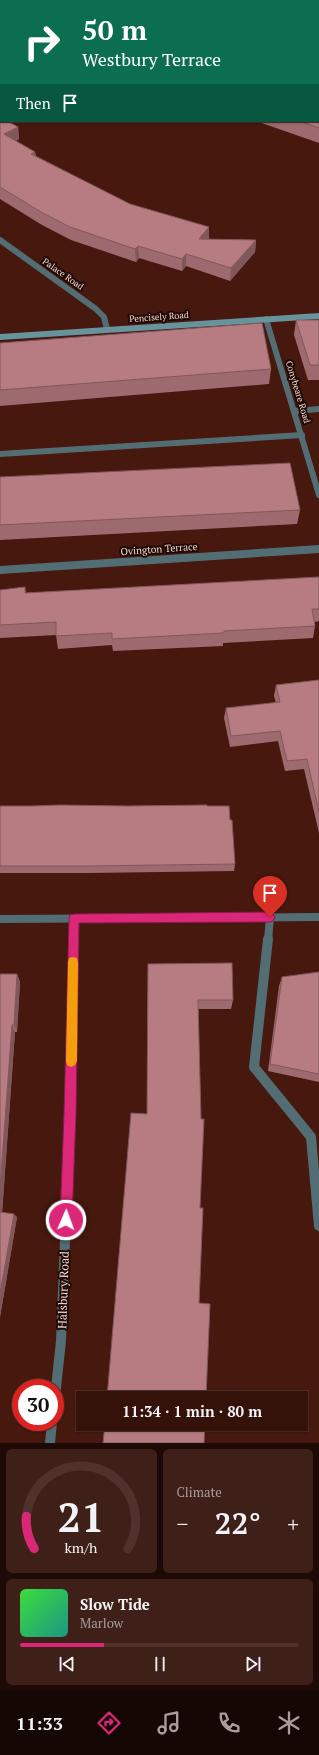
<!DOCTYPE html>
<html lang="en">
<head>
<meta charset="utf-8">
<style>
	:root { --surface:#34120a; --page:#3f2018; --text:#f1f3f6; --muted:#a99e9c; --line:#4e322b; --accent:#db2777 }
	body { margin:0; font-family:"PT Serif",serif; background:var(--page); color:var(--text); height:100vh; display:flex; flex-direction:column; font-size:15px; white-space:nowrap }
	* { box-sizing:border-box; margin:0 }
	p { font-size:13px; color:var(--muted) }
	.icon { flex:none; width:22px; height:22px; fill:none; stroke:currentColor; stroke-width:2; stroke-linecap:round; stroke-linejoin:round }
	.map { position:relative; height:1443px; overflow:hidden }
	.side { display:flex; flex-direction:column; gap:6px; padding:6px; background:#1d0a06; flex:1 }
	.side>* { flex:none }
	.top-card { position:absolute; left:0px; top:0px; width:319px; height:122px; box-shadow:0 1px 3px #0004,0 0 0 1px var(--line); background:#0b6e4f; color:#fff; overflow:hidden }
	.speed { position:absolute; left:12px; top:1379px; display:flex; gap:8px; font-size:20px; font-weight:700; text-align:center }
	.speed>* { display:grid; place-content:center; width:52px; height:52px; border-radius:50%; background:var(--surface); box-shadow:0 1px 3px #0004,0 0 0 1px var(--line); line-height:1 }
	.speed .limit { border:6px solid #d22; background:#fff; color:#111 }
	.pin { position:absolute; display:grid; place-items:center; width:34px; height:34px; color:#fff; margin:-41px -17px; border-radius:50% 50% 50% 0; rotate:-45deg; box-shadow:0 0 4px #0007 }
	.pin .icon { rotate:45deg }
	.me { position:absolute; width:44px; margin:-22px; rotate:2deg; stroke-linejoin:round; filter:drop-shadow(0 0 3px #0008) }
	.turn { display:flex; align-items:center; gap:14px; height:84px; padding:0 16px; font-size:18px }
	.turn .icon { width:52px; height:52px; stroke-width:2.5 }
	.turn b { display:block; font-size:28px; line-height:34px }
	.then { display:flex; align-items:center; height:38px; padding:0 16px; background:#0003; gap:8px; font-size:15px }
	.big { font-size:30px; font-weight:700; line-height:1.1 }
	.side .card { flex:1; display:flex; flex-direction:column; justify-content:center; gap:6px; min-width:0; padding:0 14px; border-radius:6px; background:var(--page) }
	.side .dial { align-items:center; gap:0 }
	.dial svg { height:104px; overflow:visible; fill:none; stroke:var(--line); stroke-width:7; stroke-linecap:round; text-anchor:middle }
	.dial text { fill:var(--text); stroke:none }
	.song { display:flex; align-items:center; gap:12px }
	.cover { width:48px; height:48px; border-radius:6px; background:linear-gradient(135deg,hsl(120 70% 55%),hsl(170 70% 35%)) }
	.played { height:4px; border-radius:2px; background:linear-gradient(90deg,var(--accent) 30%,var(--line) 30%) }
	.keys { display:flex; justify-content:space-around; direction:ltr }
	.heat { display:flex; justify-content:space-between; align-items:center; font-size:22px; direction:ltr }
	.side .tiles { flex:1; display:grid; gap:6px; grid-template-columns:1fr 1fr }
	.card:last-child { grid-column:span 2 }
	.trip { position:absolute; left:76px; top:1391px; width:232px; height:40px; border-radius:0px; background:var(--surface); box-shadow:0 1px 3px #0004,0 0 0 1px var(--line); font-weight:700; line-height:40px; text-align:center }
	.dock { display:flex; height:64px; justify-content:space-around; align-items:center; background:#150704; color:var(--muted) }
	.dock .icon { width:28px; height:28px }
	.dock .active { color:var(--accent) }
	.dock b { font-size:18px; color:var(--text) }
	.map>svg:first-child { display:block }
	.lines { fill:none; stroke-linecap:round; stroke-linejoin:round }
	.service-far3 { stroke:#526d73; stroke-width:5 }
	.service-far2 { stroke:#526d73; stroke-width:6 }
	.service-far1 { stroke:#526d73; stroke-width:8 }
	.service { stroke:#526d73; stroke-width:10 }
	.minor-far2 { stroke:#526d73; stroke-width:6 }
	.minor-far1 { stroke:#526d73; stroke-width:8 }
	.minor { stroke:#526d73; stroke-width:10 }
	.secondary { stroke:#67939d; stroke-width:6 }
	.wall { fill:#9d6b6f }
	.shaded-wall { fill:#80575a }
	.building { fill:#b77c81; stroke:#80575a }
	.route { fill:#db2777; stroke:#8e194d }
	.slow { fill:#f59e0b }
	.labels { text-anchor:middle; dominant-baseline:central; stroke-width:4; stroke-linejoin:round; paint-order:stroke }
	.far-street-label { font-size:9px; fill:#f4d5ce; stroke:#1f0a06 }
	.street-label { font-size:10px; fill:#f4d5ce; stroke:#1f0a06 }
	.near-street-label { font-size:12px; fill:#f4d5ce; stroke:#1f0a06 }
</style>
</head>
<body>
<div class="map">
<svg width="319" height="1443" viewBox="0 0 319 1443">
	<rect width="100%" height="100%" fill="#46180e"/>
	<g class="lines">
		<path class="service-far3" d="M 216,1 L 218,0"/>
		<g class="service-far2">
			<path d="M 295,411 L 319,409"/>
			<path d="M 0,454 L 302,435"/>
		</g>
		<path class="service-far1" d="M 268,940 L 270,917"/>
		<path class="service" d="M 268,939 L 254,1067 L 311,1137 L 319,1226"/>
		<g class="minor-far2">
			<path d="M 0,240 L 96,309 L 104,317 L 107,329"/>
			<path d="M 266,319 L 319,495"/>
		</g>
		<g class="minor-far1">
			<path d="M 0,570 L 319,549"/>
			<path d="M 0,919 L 319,917"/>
			<path d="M 74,940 L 74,918"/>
		</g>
		<g class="minor">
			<path d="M 55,1397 L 61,1341 L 70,1114 L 74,939"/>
			<path d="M 50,1443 L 52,1422"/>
		</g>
		<path class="secondary" d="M 0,337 L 319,316"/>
	</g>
	<g class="wall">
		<path d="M 319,0 L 319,143 L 256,121 L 318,121 Z"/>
		<path d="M 0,117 L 18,127 L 19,139 L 16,141 L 35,152 L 36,156 L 130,204 L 209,239 L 256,240 L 255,252 L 230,281 L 186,266 L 182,271 L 139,258 L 136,262 L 71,240 L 42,225 L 0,199 Z"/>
		<path d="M 296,320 L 319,320 L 319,380 L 308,380 L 294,335 Z"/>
		<path d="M 0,343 L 271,369 L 269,384 L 0,406 Z"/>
		<path d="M 0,477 L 300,510 L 297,524 L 0,540 Z"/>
		<path d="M 319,577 L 319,621 L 315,622 L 315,626 L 313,638 L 223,643 L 223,646 L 113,651 L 112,645 L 58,649 L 56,635 L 0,638 L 0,590 L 25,587 L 26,593 Z"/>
		<path d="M 319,680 L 319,833 L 304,769 L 285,771 L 278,741 L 230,747 L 224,718 L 226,708 L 276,703 L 274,696 L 276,685 Z"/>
		<path d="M 0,806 L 207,806 L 230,820 L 235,864 L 234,871 L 88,873 L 0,873 Z"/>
		<path d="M 148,964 L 233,1000 L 231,1009 L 198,1009 L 200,1208 L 199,1303 L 206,1398 L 147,1114 Z"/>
		<path d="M 319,972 L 319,1082 L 268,1071 L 279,986 L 282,977 Z"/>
		<path d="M 0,974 L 17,974 L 20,982 L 17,1032 L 15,1032 L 2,1212 L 17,1217 L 0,1317 Z"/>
	</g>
	<g class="shaded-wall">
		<path d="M 18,127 L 19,139 L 6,147 L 4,134 Z"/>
		<path d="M 35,152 L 37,164 L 31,154 Z"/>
		<path d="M 209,227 L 209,239 L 199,239 Z"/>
		<path d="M 256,240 L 255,252 L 230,281 L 231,268 Z"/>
		<path d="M 138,246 L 139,258 L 136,262 L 135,249 Z"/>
		<path d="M 186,254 L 186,266 L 182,271 L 182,259 Z"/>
		<path d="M 17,974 L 20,982 L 17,1032 L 14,1025 Z"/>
		<path d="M 12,1025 L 15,1032 L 2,1215 L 0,1213 L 0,1188 Z"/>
		<path d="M 14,1214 L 17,1217 L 0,1317 L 0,1294 Z"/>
	</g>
	<g class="building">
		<path d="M 236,0 L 319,0 L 319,128 L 300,121 L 318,121 L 318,1 L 234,1 Z"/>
		<path d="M 0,117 L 1,117 L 1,121 L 7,121 L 18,127 L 4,134 L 35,152 L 31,154 L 130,204 L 209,227 L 199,239 L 256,240 L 231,268 L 186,254 L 182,259 L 138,246 L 135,249 L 70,227 L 41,212 L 0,187 Z"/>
		<path d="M 296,320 L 319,320 L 319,365 L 310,365 Z"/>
		<path d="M 262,323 L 271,369 L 0,390 L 0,343 Z"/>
		<path d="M 290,463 L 300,510 L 0,525 L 0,477 Z"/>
		<path d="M 319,577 L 319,609 L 312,609 L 315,626 L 224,631 L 224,633 L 112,639 L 112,633 L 56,636 L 56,622 L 0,625 L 0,590 L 25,587 L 25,593 Z"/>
		<path d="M 319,680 L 319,812 L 307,759 L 287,761 L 280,731 L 231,736 L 226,708 L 280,702 L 276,685 Z"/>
		<path d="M 60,805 L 128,806 L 207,805 L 207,806 L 229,806 L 230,820 L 232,820 L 235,864 L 87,866 L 0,866 L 0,806 L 32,806 Z"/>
		<path d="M 232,963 L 233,1000 L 198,1000 L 201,1119 L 204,1119 L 200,1208 L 203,1208 L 199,1303 L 210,1304 L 206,1398 L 107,1398 L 131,1113 L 147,1114 L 148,964 Z"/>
		<path d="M 319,972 L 319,1074 L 270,1064 L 282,977 Z"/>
		<path d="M 0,974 L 17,974 L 14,1025 L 12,1025 L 0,1188 Z"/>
		<path d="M 0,1212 L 14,1214 L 0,1294 Z"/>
		<path d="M 105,1424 L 205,1424 L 204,1443 L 103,1443 Z"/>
	</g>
	<path class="route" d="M 270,912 L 273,914 L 275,917 L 273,921 L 270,922 L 79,923 L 76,1114 L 72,1220 L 70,1224 L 66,1226 L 62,1224 L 60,1220 L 64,1114 L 69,918 L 70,915 L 74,914 Z"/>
	<path class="slow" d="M 73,957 L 77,958 L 78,962 L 77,1061 L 75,1065 L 71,1067 L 67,1065 L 66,1061 L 68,962 L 69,958 Z"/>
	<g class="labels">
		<g class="far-street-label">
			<text transform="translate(63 274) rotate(35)">Palace Road</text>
			<text transform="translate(159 317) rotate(-4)">Pencisely Road</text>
			<text transform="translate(298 392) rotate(73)">Conybeare Road</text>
		</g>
		<g class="street-label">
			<text transform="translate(159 549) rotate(-4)">Ovington Terrace</text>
		</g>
		<g class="near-street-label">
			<text transform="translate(63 1290) rotate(-88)">Halsbury Road</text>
		</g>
	</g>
</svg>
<div class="speed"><div class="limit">30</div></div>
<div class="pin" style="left:270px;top:917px;background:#d93025"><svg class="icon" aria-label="arrive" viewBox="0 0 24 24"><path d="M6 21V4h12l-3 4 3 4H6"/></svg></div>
<svg class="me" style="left:66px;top:1220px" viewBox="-20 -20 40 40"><circle r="17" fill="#db2777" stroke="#fff" stroke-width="3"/><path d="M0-11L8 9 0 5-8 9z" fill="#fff"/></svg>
<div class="trip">11:34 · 1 min · 80 m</div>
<div class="top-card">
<div class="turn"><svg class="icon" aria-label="right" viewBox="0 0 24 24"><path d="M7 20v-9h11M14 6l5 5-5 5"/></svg><div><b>50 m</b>Westbury Terrace</div></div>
<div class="then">Then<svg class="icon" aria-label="arrive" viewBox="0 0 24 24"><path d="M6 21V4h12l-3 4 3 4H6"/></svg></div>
</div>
</div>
<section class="side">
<div class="tiles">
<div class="card dial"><svg viewBox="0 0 100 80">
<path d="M14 69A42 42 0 1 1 86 69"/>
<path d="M14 69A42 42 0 0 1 8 44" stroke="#db2777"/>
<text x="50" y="56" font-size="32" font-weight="700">21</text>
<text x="50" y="72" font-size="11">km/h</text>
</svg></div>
<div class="card"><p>Climate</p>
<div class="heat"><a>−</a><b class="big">22°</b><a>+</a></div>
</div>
<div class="card">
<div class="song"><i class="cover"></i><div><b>Slow Tide</b><p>Marlow</p></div></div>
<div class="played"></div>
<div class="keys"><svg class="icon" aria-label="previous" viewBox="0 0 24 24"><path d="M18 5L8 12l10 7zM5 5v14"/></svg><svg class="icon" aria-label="pause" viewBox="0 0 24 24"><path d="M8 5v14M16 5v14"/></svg><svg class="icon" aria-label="next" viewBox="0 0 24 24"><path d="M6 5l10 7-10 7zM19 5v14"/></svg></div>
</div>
</div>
</section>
<nav class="dock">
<b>11:33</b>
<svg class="icon active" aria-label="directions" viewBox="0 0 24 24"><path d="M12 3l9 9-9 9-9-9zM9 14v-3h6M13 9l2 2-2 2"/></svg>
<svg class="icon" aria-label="music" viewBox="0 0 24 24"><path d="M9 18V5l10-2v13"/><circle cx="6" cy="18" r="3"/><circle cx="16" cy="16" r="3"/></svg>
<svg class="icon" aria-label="phone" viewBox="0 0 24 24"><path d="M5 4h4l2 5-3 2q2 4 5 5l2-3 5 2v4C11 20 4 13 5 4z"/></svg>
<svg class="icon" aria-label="climate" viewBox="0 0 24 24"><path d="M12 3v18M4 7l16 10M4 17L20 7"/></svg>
</nav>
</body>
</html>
